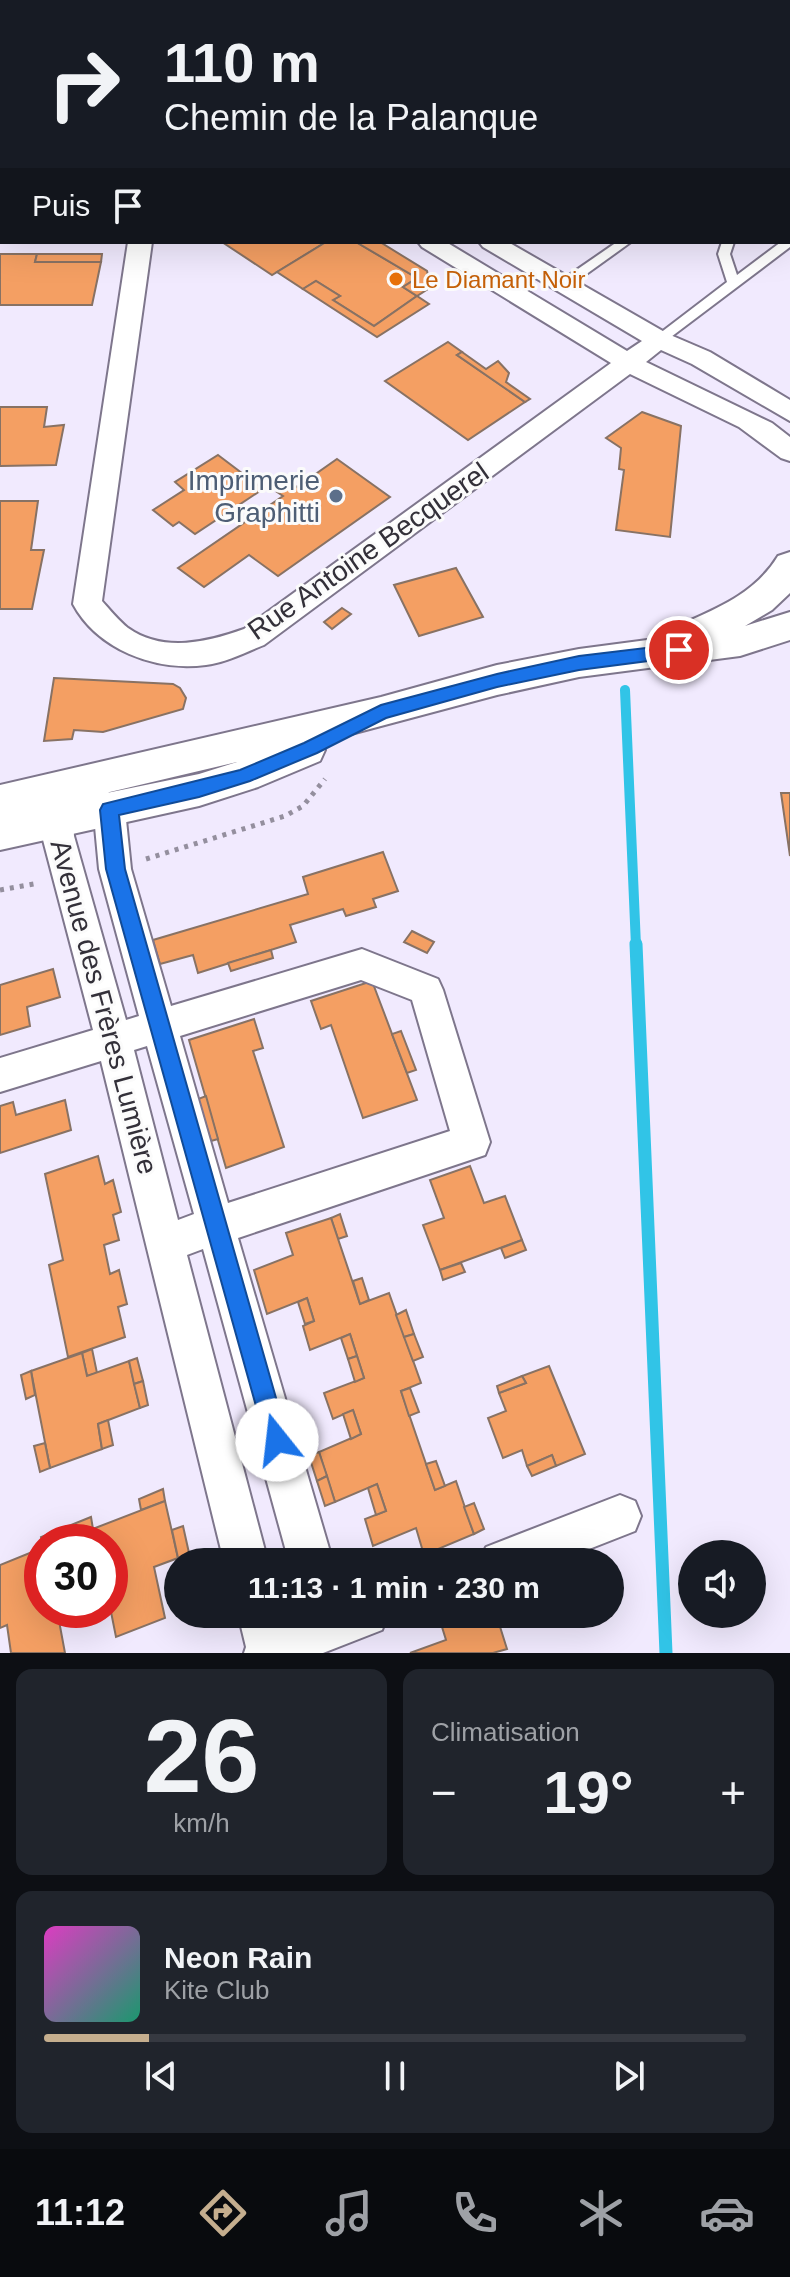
<!DOCTYPE html>
<html lang="fr">
<head>
<meta charset="utf-8">
<style>
	:root { --surface:#171b24; --page:#20242c; --text:#f1f3f6; --muted:#9ea1a6; --line:#363941; --accent:#c5ae8e }
	body { margin:0; font-family:Helvetica,sans-serif; background:var(--page); color:var(--text); height:100vh; display:flex; flex-direction:column; font-size:30px; white-space:nowrap }
	* { box-sizing:border-box; margin:0 }
	p { font-size:26px; color:var(--muted) }
	.icon { flex:none; width:44px; height:44px; fill:none; stroke:currentColor; stroke-width:2; stroke-linecap:round; stroke-linejoin:round }
	.map { position:relative; height:1653px; overflow:hidden }
	.sheet { display:flex; flex-direction:column; gap:16px; padding:16px; background:#0d0f14; flex:1 }
	.sheet>* { flex:none }
	.hud { position:absolute; left:0px; top:0px; width:790px; height:244px; box-shadow:0 8px 32px #0002; background:#171b24; color:var(--text); overflow:hidden }
	.tools { position:absolute; left:678px; top:1540px; display:grid; gap:16px }
	.tools a { display:grid; place-items:center; width:88px; height:88px; border-radius:50%; background:var(--surface); box-shadow:0 8px 32px #0002; font-size:40px }
	.speed { position:absolute; left:24px; top:1524px; display:flex; gap:16px; font-size:40px; font-weight:700; text-align:center }
	.speed>* { display:grid; place-content:center; width:104px; height:104px; border-radius:50%; background:var(--surface); box-shadow:0 8px 32px #0002; line-height:1 }
	.speed .limit { border:12px solid #d22; background:#fff; color:#111 }
	.pin { position:absolute; display:grid; place-items:center; width:68px; height:68px; color:#fff; margin:-34px; border:4px solid #fff; border-radius:50%; box-shadow:0 2px 8px #0007 }
	.me { position:absolute; width:88px; margin:-44px; rotate:344deg; stroke-linejoin:round; filter:drop-shadow(0 0 6px #0008) }
	.turn { display:flex; align-items:center; gap:28px; height:168px; padding:0 32px; font-size:36px }
	.turn .icon { width:104px; height:104px; stroke-width:2.5 }
	.turn b { display:block; font-size:56px; line-height:68px }
	.then { display:flex; align-items:center; height:76px; padding:0 32px; background:#0003; gap:16px; font-size:30px }
	.big { font-size:60px; font-weight:800; line-height:1.1 }
	.sheet .card { flex:1; display:flex; flex-direction:column; justify-content:center; gap:12px; min-width:0; padding:0 28px; border-radius:16px; background:var(--page) }
	.sheet .dial { align-items:center; gap:0 }
	.dial b { font-size:104px; line-height:1 }
	.song { display:flex; align-items:center; gap:24px }
	.cover { width:96px; height:96px; border-radius:12px; background:linear-gradient(135deg,hsl(310 70% 55%),hsl(160 70% 35%)) }
	.played { height:8px; border-radius:4px; background:linear-gradient(90deg,var(--accent) 15%,var(--line) 15%) }
	.keys { display:flex; justify-content:space-around; direction:ltr }
	.heat { display:flex; justify-content:space-between; align-items:center; font-size:44px; direction:ltr }
	.sheet .tiles { flex:1; display:grid; gap:16px; grid-template-columns:1fr 1fr }
	.card:last-child { grid-column:span 2 }
	.trip { position:absolute; left:164px; top:1548px; width:460px; height:80px; border-radius:40px; background:var(--surface); box-shadow:0 8px 32px #0002; font-weight:800; line-height:80px; text-align:center }
	.dock { display:flex; height:128px; justify-content:space-around; align-items:center; background:#090b0e; color:var(--muted) }
	.dock .icon { width:56px; height:56px }
	.dock .selected { color:var(--accent) }
	.dock b { font-size:36px; color:var(--text) }
	.map>svg:first-child { display:block }
	.lines { fill:none; stroke-linecap:round; stroke-linejoin:round }
	.stream-far1 { stroke:#31c4e7; stroke-width:10 }
	.stream { stroke:#31c4e7; stroke-width:13 }
	.building { fill:#f49f63; stroke:#887264; stroke-width:2 }
	.service-casing { stroke:#7e768c; stroke-width:4 }
	.minor-casing { stroke:#7e768c; stroke-width:4 }
	.tertiary-casing { stroke:#7e768c; stroke-width:4 }
	.path { stroke:#948f9e; stroke-width:5; stroke-dasharray:4 6; stroke-linecap:butt }
	.service { fill:#fff; fill-rule:evenodd }
	.minor { fill:#fff; fill-rule:evenodd }
	.tertiary { fill:#fff; fill-rule:evenodd }
	.route { fill:#1a73e8; stroke:#114b97; stroke-width:2 }
	.food-dot { fill:#e8710a; stroke:#fbfbfb; stroke-width:3 }
	.service-dot { fill:#5c6f8a; stroke:#fbfbfb; stroke-width:3 }
	.labels { text-anchor:middle; dominant-baseline:central; stroke-width:6; stroke-linejoin:round; paint-order:stroke }
	.far-food-label { font-size:24px; fill:#c56008; stroke:#fbfbfb; text-anchor:start }
	.service-label { font-size:28px; fill:#4e5e75; stroke:#fbfbfb; text-anchor:end }
	.street-label { font-size:28px; fill:#333039; stroke:#fbfbfb }
</style>
</head>
<body>
<div class="map">
<svg width="790" height="1653" viewBox="0 0 790 1653">
	<rect width="100%" height="100%" fill="#f1eafe"/>
	<g class="lines">
		<path class="stream-far1" d="M 625,690 L 636,946"/>
		<path class="stream" d="M 636,944 L 666,1653"/>
	</g>
	<g class="building">
		<path d="M 222,242 L 326,242 L 272,275 Z"/>
		<path d="M 326,242 L 356,242 L 417,278 L 403,287 L 417,296 L 374,326 L 333,300 L 340,296 L 316,281 L 303,289 L 277,272 Z"/>
		<path d="M 356,242 L 380,242 L 427,271 L 431,287 L 417,296 L 403,287 L 417,278 Z"/>
		<path d="M 0,254 L 37,254 L 35,262 L 101,262 L 92,305 L 0,305 Z"/>
		<path d="M 37,254 L 102,254 L 101,262 L 35,262 Z"/>
		<path d="M 316,281 L 340,296 L 333,300 L 374,326 L 417,296 L 429,304 L 377,337 L 303,289 Z"/>
		<path d="M 448,342 L 462,352 L 457,355 L 525,402 L 468,440 L 385,381 Z"/>
		<path d="M 462,352 L 486,369 L 498,361 L 509,373 L 506,382 L 530,399 L 525,402 L 457,355 Z"/>
		<path d="M 0,407 L 47,407 L 44,427 L 64,425 L 56,465 L 0,466 Z"/>
		<path d="M 642,412 L 681,426 L 670,537 L 616,530 L 624,470 L 619,469 L 621,448 L 606,438 Z"/>
		<path d="M 218,455 L 263,489 L 195,534 L 179,522 L 173,526 L 153,510 L 184,490 L 175,482 Z"/>
		<path d="M 337,459 L 390,497 L 278,576 L 249,555 L 204,587 L 178,568 L 283,496 L 277,492 L 290,482 L 297,487 Z"/>
		<path d="M 0,501 L 38,501 L 31,550 L 44,550 L 32,609 L 0,609 Z"/>
		<path d="M 456,568 L 483,617 L 419,636 L 394,585 Z"/>
		<path d="M 342,608 L 351,614 L 332,629 L 324,622 Z"/>
		<path d="M 54,678 L 173,684 L 180,688 L 186,698 L 183,709 L 103,732 L 74,730 L 72,739 L 44,741 Z"/>
		<path d="M 781,793 L 790,793 L 790,856 Z"/>
		<path d="M 383,852 L 398,891 L 373,899 L 376,907 L 346,916 L 343,909 L 290,925 L 296,942 L 198,973 L 193,955 L 160,964 L 153,940 L 308,894 L 303,877 Z"/>
		<path d="M 412,931 L 434,942 L 427,953 L 404,942 Z"/>
		<path d="M 271,950 L 273,958 L 231,971 L 228,963 Z"/>
		<path d="M 53,969 L 60,997 L 27,1007 L 30,1026 L 0,1035 L 0,985 Z"/>
		<path d="M 372,981 L 417,1100 L 363,1118 L 331,1025 L 321,1029 L 311,1001 Z"/>
		<path d="M 254,1019 L 263,1048 L 253,1051 L 284,1147 L 226,1168 L 189,1040 Z"/>
		<path d="M 401,1031 L 416,1070 L 407,1073 L 392,1034 Z"/>
		<path d="M 206,1096 L 218,1139 L 211,1141 L 198,1099 Z"/>
		<path d="M 65,1100 L 71,1130 L 0,1153 L 0,1106 L 13,1102 L 16,1115 Z"/>
		<path d="M 98,1156 L 105,1184 L 113,1180 L 121,1212 L 113,1215 L 119,1240 L 104,1245 L 110,1274 L 119,1270 L 127,1304 L 118,1307 L 125,1337 L 68,1357 L 49,1265 L 63,1260 L 45,1174 Z"/>
		<path d="M 470,1166 L 484,1203 L 505,1196 L 522,1240 L 440,1270 L 423,1225 L 444,1218 L 430,1180 Z"/>
		<path d="M 340,1214 L 347,1236 L 338,1239 L 331,1218 Z"/>
		<path d="M 331,1218 L 360,1304 L 389,1293 L 421,1383 L 401,1391 L 435,1490 L 456,1481 L 474,1534 L 424,1555 L 416,1528 L 373,1546 L 365,1519 L 386,1511 L 377,1484 L 335,1502 L 319,1452 L 361,1434 L 353,1410 L 333,1419 L 324,1393 L 364,1378 L 350,1334 L 310,1350 L 303,1326 L 314,1321 L 307,1298 L 267,1314 L 254,1270 L 293,1255 L 286,1233 Z"/>
		<path d="M 522,1240 L 526,1250 L 505,1258 L 501,1248 Z"/>
		<path d="M 461,1263 L 465,1272 L 443,1280 L 440,1270 Z"/>
		<path d="M 362,1278 L 369,1300 L 360,1304 L 353,1281 Z"/>
		<path d="M 307,1298 L 314,1321 L 305,1324 L 298,1302 Z"/>
		<path d="M 406,1310 L 414,1334 L 404,1337 L 396,1315 Z"/>
		<path d="M 350,1334 L 357,1356 L 348,1359 L 341,1338 Z"/>
		<path d="M 414,1334 L 423,1357 L 413,1361 L 404,1337 Z"/>
		<path d="M 92,1349 L 97,1373 L 87,1376 L 82,1353 Z"/>
		<path d="M 82,1353 L 87,1376 L 129,1361 L 140,1408 L 98,1424 L 102,1449 L 50,1468 L 31,1371 Z"/>
		<path d="M 357,1356 L 364,1378 L 355,1382 L 348,1359 Z"/>
		<path d="M 137,1358 L 143,1381 L 134,1384 L 129,1361 Z"/>
		<path d="M 549,1366 L 585,1454 L 556,1466 L 552,1455 L 527,1466 L 522,1450 L 503,1458 L 488,1418 L 506,1411 L 499,1393 L 526,1383 L 522,1376 Z"/>
		<path d="M 31,1371 L 35,1395 L 26,1399 L 21,1375 Z"/>
		<path d="M 522,1376 L 526,1383 L 499,1393 L 497,1386 Z"/>
		<path d="M 143,1381 L 148,1405 L 140,1408 L 134,1384 Z"/>
		<path d="M 410,1388 L 419,1412 L 409,1416 L 401,1391 Z"/>
		<path d="M 353,1410 L 361,1434 L 351,1439 L 343,1414 Z"/>
		<path d="M 108,1420 L 113,1445 L 102,1449 L 98,1424 Z"/>
		<path d="M 45,1443 L 50,1468 L 40,1472 L 34,1446 Z"/>
		<path d="M 319,1452 L 327,1476 L 317,1481 L 309,1456 Z"/>
		<path d="M 552,1455 L 556,1466 L 532,1476 L 527,1466 Z"/>
		<path d="M 436,1461 L 445,1486 L 435,1490 L 426,1464 Z"/>
		<path d="M 327,1476 L 335,1502 L 325,1506 L 317,1481 Z"/>
		<path d="M 377,1484 L 386,1511 L 376,1515 L 368,1488 Z"/>
		<path d="M 163,1489 L 165,1501 L 141,1510 L 139,1499 Z"/>
		<path d="M 165,1501 L 178,1558 L 154,1567 L 165,1618 L 116,1637 L 110,1607 L 110,1542 L 59,1542 Z"/>
		<path d="M 474,1503 L 484,1529 L 474,1534 L 464,1507 Z"/>
		<path d="M 91,1517 L 93,1529 L 68,1539 L 66,1527 Z"/>
		<path d="M 183,1526 L 189,1553 L 178,1558 L 172,1530 Z"/>
		<path d="M 66,1527 L 68,1539 L 42,1542 L 41,1537 Z"/>
		<path d="M 42,1548 L 42,1610 L 57,1610 L 65,1653 L 11,1653 L 7,1625 L 0,1628 L 0,1565 Z"/>
		<path d="M 438,1614 L 496,1614 L 507,1649 L 493,1653 L 410,1653 L 446,1640 Z"/>
	</g>
	<g class="lines">
		<defs>
			<g id="service">
				<rect x="788" y="173" width="2" height="7"/>
				<rect x="788" y="218" width="2" height="7"/>
				<path d="M 790,237 L 790,247 L 663,343 L 655,343 L 655,337 L 727,282 L 718,254 L 722,242 L 734,242 L 730,254 L 737,275 L 781,242 L 788,242 Z"/>
				<path d="M 617,242 L 631,242 L 567,288 L 559,288 L 559,282 Z"/>
			</g>
			<g id="minor">
				<path d="M 52,0 L 74,0 L 76,2 L 54,2 Z"/>
				<rect x="624" y="0" width="20" height="2"/>
				<path d="M 128,242 L 152,242 L 102,601 C 110,610 119,621 128,628 C 163,653 208,642 244,629 L 611,363 L 422,247 L 418,242 L 446,242 L 627,351 L 642,341 L 483,247 L 479,242 L 508,242 L 668,334 L 710,352 L 790,400 L 790,421 L 692,364 L 661,350 L 646,362 L 772,423 L 790,437 L 790,461 L 781,458 L 739,427 L 630,374 L 264,645 C 246,652 225,663 206,665 C 155,672 97,649 73,604 Z"/>
				<path d="M 76,772 L 87,776 L 120,801 L 125,810 L 131,869 L 171,1006 L 362,949 L 438,979 L 443,990 L 490,1142 L 485,1155 L 238,1238 L 333,1562 L 289,1562 L 203,1249 L 187,1255 L 268,1562 L 224,1562 L 101,1061 L 0,1092 L 0,1058 L 93,1030 L 42,836 C 41,813 54,795 65,776 ZM 81,806 L 94,816 L 99,869 L 139,1016 L 126,1020 L 74,836 L 73,821 ZM 361,980 L 412,1000 L 450,1131 L 228,1203 L 180,1036 ZM 147,1046 L 194,1214 L 178,1220 L 134,1050 Z"/>
				<path d="M 620,1495 L 635,1501 L 641,1516 L 635,1531 L 556,1562 L 479,1562 L 486,1547 Z"/>
				<path d="M 238,1614 L 282,1614 L 285,1624 L 309,1614 L 388,1614 L 382,1630 L 323,1653 L 244,1653 L 246,1647 Z"/>
			</g>
			<path id="tertiary" d="M 790,552 L 790,593 L 772,610 L 745,626 L 790,612 L 790,640 L 740,656 L 579,677 L 497,695 L 321,742 L 325,750 L 320,761 L 258,787 L 199,806 L 0,850 L 0,785 L 381,697 L 497,665 L 579,649 L 670,637 L 675,627 C 715,609 754,595 778,556 ZM 237,762 L 199,774 L 97,795 Z"/>
		</defs>
		<use href="#service" class="service-casing"/>
		<use href="#minor" class="minor-casing"/>
		<use href="#tertiary" class="tertiary-casing"/>
		<g class="path">
			<path d="M 146,859 L 285,816 L 303,806 L 325,779"/>
			<path d="M 0,890 L 39,883"/>
		</g>
		<use href="#service" class="service"/>
		<use href="#minor" class="minor"/>
		<use href="#tertiary" class="tertiary"/>
	</g>
	<path class="route" d="M 679,644 L 687,650 L 679,657 L 579,670 L 497,687 L 386,718 L 317,753 L 250,781 L 199,797 L 119,815 L 125,869 L 288,1440 L 285,1449 L 277,1452 L 268,1449 L 106,869 L 100,810 L 103,804 L 240,770 L 304,743 L 381,705 L 497,674 L 579,656 Z"/>
	<circle class="food-dot" cx="396" cy="279" r="8"/>
	<circle class="service-dot" cx="336" cy="496" r="8"/>
	<g class="labels">
		<g class="far-food-label">
			<text x="412" y="279">Le Diamant Noir</text>
		</g>
		<g class="service-label">
			<text x="320" y="480">Imprimerie<tspan x="320" dy="32">Graphitti</tspan></text>
		</g>
		<g class="street-label">
			<text transform="translate(368 551) rotate(-35)">Rue Antoine Becquerel</text>
			<text transform="translate(104 1007) rotate(75)">Avenue des Frères Lumière</text>
		</g>
	</g>
</svg>
<div class="tools">
<a><svg class="icon" aria-label="sound" viewBox="0 0 24 24"><path d="M4 9h4l5-4v14l-5-4H4zM17 9q2 3 0 6"/></svg></a>
</div>
<div class="speed"><div class="limit">30</div></div>
<div class="pin" style="left:679px;top:650px;background:#d93025"><svg class="icon" aria-label="arrive" viewBox="0 0 24 24"><path d="M6 21V4h12l-3 4 3 4H6"/></svg></div>
<svg class="me" style="left:277px;top:1440px" viewBox="-20 -20 40 40"><circle r="19" fill="#fff"/><path d="M0-13L10 11 0 6-10 11z" fill="#1a73e8"/></svg>
<div class="trip">11:13 · 1 min · 230 m</div>
<div class="hud">
<div class="turn"><svg class="icon" aria-label="right" viewBox="0 0 24 24"><path d="M7 20v-9h11M14 6l5 5-5 5"/></svg><div><b>110 m</b>Chemin de la Palanque</div></div>
<div class="then">Puis<svg class="icon" aria-label="arrive" viewBox="0 0 24 24"><path d="M6 21V4h12l-3 4 3 4H6"/></svg></div>
</div>
</div>
<section class="sheet">
<div class="tiles">
<div class="card dial"><b>26</b><p>km/h</p></div>
<div class="card"><p>Climatisation</p>
<div class="heat"><a>−</a><b class="big">19°</b><a>+</a></div>
</div>
<div class="card">
<div class="song"><i class="cover"></i><div><b>Neon Rain</b><p>Kite Club</p></div></div>
<div class="played"></div>
<div class="keys"><svg class="icon" aria-label="previous" viewBox="0 0 24 24"><path d="M18 5L8 12l10 7zM5 5v14"/></svg><svg class="icon" aria-label="pause" viewBox="0 0 24 24"><path d="M8 5v14M16 5v14"/></svg><svg class="icon" aria-label="next" viewBox="0 0 24 24"><path d="M6 5l10 7-10 7zM19 5v14"/></svg></div>
</div>
</div>
</section>
<nav class="dock">
<b>11:12</b>
<svg class="icon selected" aria-label="directions" viewBox="0 0 24 24"><path d="M12 3l9 9-9 9-9-9zM9 14v-3h6M13 9l2 2-2 2"/></svg>
<svg class="icon" aria-label="music" viewBox="0 0 24 24"><path d="M9 18V5l10-2v13"/><circle cx="6" cy="18" r="3"/><circle cx="16" cy="16" r="3"/></svg>
<svg class="icon" aria-label="phone" viewBox="0 0 24 24"><path d="M5 4h4l2 5-3 2q2 4 5 5l2-3 5 2v4C11 20 4 13 5 4z"/></svg>
<svg class="icon" aria-label="climate" viewBox="0 0 24 24"><path d="M12 3v18M4 7l16 10M4 17L20 7"/></svg>
<svg class="icon" aria-label="car" viewBox="0 0 24 24"><path d="M5 17H2v-5l4-1 3-4h7l3 4 3 1v5h-3M9 17h6M6 11h13"/><circle cx="7" cy="17" r="2"/><circle cx="17" cy="17" r="2"/></svg>
</nav>
</body>
</html>
